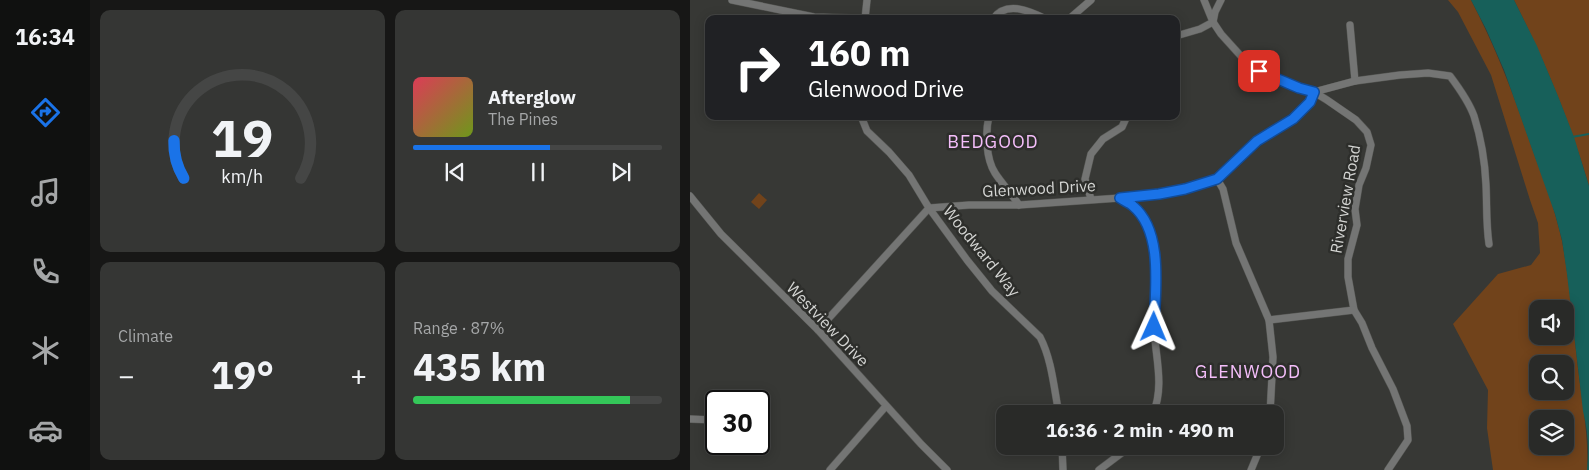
<!DOCTYPE html>
<html lang="en">
<head>
<meta charset="utf-8">
<style>
	:root { --surface:#292a28; --page:#353634; --text:#f1f3f6; --muted:#a5a7a8; --line:#454645; --accent:#1a73e8 }
	body { margin:0; font-family:"IBM Plex Sans",sans-serif; background:var(--page); color:var(--text); height:100vh; display:flex; flex-direction:column; font-size:19px; white-space:nowrap }
	* { box-sizing:border-box; margin:0 }
	p { font-size:16px; color:var(--muted) }
	.icon { flex:none; width:28px; height:28px; fill:none; stroke:currentColor; stroke-width:2; stroke-linecap:round; stroke-linejoin:round }
	.map { position:relative; flex:1; overflow:hidden }
	.panel { display:flex; flex-direction:column; gap:10px; padding:10px; background:#171716; width:600px }
	.panel>* { flex:none }
	.banner { position:absolute; left:15px; top:15px; width:475px; height:105px; border-radius:10px; box-shadow:0 2px 12px #0003,0 0 0 1px var(--line); background:#202124; color:#fff; overflow:hidden }
	.tools { position:absolute; left:839px; top:300px; display:grid; gap:10px }
	.tools a { display:grid; place-items:center; width:45px; height:45px; border-radius:10px; background:var(--surface); box-shadow:0 2px 12px #0003,0 0 0 1px var(--line); font-size:25px }
	.speed { position:absolute; left:15px; top:390px; display:flex; gap:10px; font-size:25px; font-weight:700; text-align:center }
	.speed>* { display:grid; place-content:center; width:65px; height:65px; border-radius:50%; background:var(--surface); box-shadow:0 2px 12px #0003,0 0 0 1px var(--line); line-height:1 }
	.speed .limit { border:2px solid #111; border-radius:8px; background:#fff; color:#111 }
	.pin { position:absolute; display:grid; place-items:center; width:42px; height:42px; color:#fff; margin:-21px; border-radius:10px; box-shadow:0 2px 8px #0006 }
	.me { position:absolute; width:55px; margin:-28px; rotate:1deg; stroke-linejoin:round; filter:drop-shadow(0 0 4px #0008) }
	.turn { display:flex; align-items:center; gap:18px; height:105px; padding:0 20px; font-size:22px }
	.turn .icon { width:65px; height:65px; stroke-width:2.5 }
	.turn b { display:block; font-size:35px; line-height:42px }
	.big { font-size:38px; font-weight:800; line-height:1.1 }
	.panel .card { flex:1; display:flex; flex-direction:column; justify-content:center; gap:8px; min-width:0; padding:0 18px; border-radius:10px; background:var(--page) }
	.panel .dial { align-items:center; gap:0 }
	.dial svg { height:130px; overflow:visible; fill:none; stroke:var(--line); stroke-width:7; stroke-linecap:round; text-anchor:middle }
	.dial text { fill:var(--text); stroke:none }
	.song { display:flex; align-items:center; gap:15px }
	.cover { width:60px; height:60px; border-radius:8px; background:linear-gradient(135deg,hsl(350 70% 55%),hsl(80 70% 35%)) }
	.played { height:5px; border-radius:2px; background:linear-gradient(90deg,var(--accent) 55%,var(--line) 55%) }
	.keys { display:flex; justify-content:space-around; direction:ltr }
	.heat { display:flex; justify-content:space-between; align-items:center; font-size:28px; direction:ltr }
	.charge { height:8px; border-radius:4px; background:linear-gradient(90deg,#34c759 87%,var(--line) 0) }
	.panel .tiles { flex:1; display:grid; gap:10px; grid-template-columns:repeat(2,1fr) }
	.trip { position:absolute; left:306px; top:405px; width:288px; height:50px; border-radius:10px; background:var(--surface); box-shadow:0 2px 12px #0003,0 0 0 1px var(--line); font-weight:800; line-height:50px; text-align:center }
	main { display:flex; flex:1; min-height:0 }
	.dock { display:flex; flex-direction:column; width:90px; justify-content:space-around; align-items:center; background:#101110; color:var(--muted) }
	.dock .icon { width:35px; height:35px }
	.dock .selected { color:var(--accent) }
	.dock b { font-size:22px; color:var(--text) }
	.map>svg:first-child { display:block }
	.green { fill:#71431b; fill-rule:evenodd }
	.water { fill:#17605a }
	.lines { fill:none; stroke-linecap:round; stroke-linejoin:round }
	.stream { stroke:#17605a; stroke-width:2 }
	.minor-casing { stroke:#535451; stroke-width:8 }
	.minor { stroke:#747574; stroke-width:7 }
	.route-casing { stroke:#114b97; stroke-width:12 }
	.route { stroke:#1a73e8; stroke-width:9 }
	.labels { text-anchor:middle; dominant-baseline:central; stroke-width:5; stroke-linejoin:round; paint-order:stroke }
	.street-label { font-size:16px; fill:#d4d5d3; stroke:#2d2e2b }
	.neighbourhood-label { font-size:18px; letter-spacing:1px; fill:#f4befa; stroke:#2d2e2b }
</style>
</head>
<body>
<main>
<nav class="dock">
<b>16:34</b>
<svg class="icon selected" aria-label="directions" viewBox="0 0 24 24"><path d="M12 3l9 9-9 9-9-9zM9 14v-3h6M13 9l2 2-2 2"/></svg>
<svg class="icon" aria-label="music" viewBox="0 0 24 24"><path d="M9 18V5l10-2v13"/><circle cx="6" cy="18" r="3"/><circle cx="16" cy="16" r="3"/></svg>
<svg class="icon" aria-label="phone" viewBox="0 0 24 24"><path d="M5 4h4l2 5-3 2q2 4 5 5l2-3 5 2v4C11 20 4 13 5 4z"/></svg>
<svg class="icon" aria-label="climate" viewBox="0 0 24 24"><path d="M12 3v18M4 7l16 10M4 17L20 7"/></svg>
<svg class="icon" aria-label="car" viewBox="0 0 24 24"><path d="M5 17H2v-5l4-1 3-4h7l3 4 3 1v5h-3M9 17h6M6 11h13"/><circle cx="7" cy="17" r="2"/><circle cx="17" cy="17" r="2"/></svg>
</nav>
<section class="panel">
<div class="tiles">
<div class="card dial"><svg viewBox="0 0 100 80">
<path d="M14 69A42 42 0 1 1 86 69"/>
<path d="M14 69A42 42 0 0 1 8 46" stroke="#1a73e8"/>
<text x="50" y="56" font-size="32" font-weight="700">19</text>
<text x="50" y="72" font-size="11">km/h</text>
</svg></div>
<div class="card">
<div class="song"><i class="cover"></i><div><b>Afterglow</b><p>The Pines</p></div></div>
<div class="played"></div>
<div class="keys"><svg class="icon" aria-label="previous" viewBox="0 0 24 24"><path d="M18 5L8 12l10 7zM5 5v14"/></svg><svg class="icon" aria-label="pause" viewBox="0 0 24 24"><path d="M8 5v14M16 5v14"/></svg><svg class="icon" aria-label="next" viewBox="0 0 24 24"><path d="M6 5l10 7-10 7zM19 5v14"/></svg></div>
</div>
<div class="card"><p>Climate</p>
<div class="heat"><a>−</a><b class="big">19°</b><a>+</a></div>
</div>
<div class="card"><p>Range · 87%</p><b class="big">435 km</b><div class="charge"></div></div>
</div>
</section>
<div class="map">
<svg width="899" height="470" viewBox="0 0 899 470">
	<rect width="100%" height="100%" fill="#373835"/>
	<g class="green">
		<path d="M 758,0 L 781,0 C 807,50 825,98 843,151 C 854,180 865,209 872,241 C 880,283 883,326 888,368 C 892,402 899,436 897,470 L 803,470 L 797,428 L 798,390 L 763,324 L 808,274 L 841,265 L 850,253 L 848,223 L 840,200 L 801,75 L 768,12 ZM 848,309 L 875,309 L 875,336 L 848,336 ZM 848,364 L 875,364 L 875,391 L 848,391 ZM 848,419 L 875,419 L 875,446 L 848,446 Z"/>
		<path d="M 824,0 L 899,0 L 899,186 C 880,121 854,60 824,0 Z"/>
		<path d="M 69,193 L 77,200 L 69,209 L 61,202 Z"/>
	</g>
	<path class="water" d="M 781,0 L 824,0 L 847,46 L 868,96 L 884,137 L 899,186 L 899,470 L 897,470 C 899,450 898,431 893,411 L 877,274 L 872,240 L 865,214 L 814,70 L 796,29 Z"/>
	<g class="lines">
		<path class="stream" d="M 882,137 L 899,134"/>
		<defs>
			<g id="minor">
				<path d="M 42,0 L 124,17 L 198,19"/>
				<path d="M 514,0 L 523,22 L 531,34 L 559,65 L 580,77 L 624,92 L 637,100 L 666,120 L 677,132 L 681,145 L 676,168 L 669,185 L 665,209 L 667,225 L 658,259 L 658,277 L 664,310 L 672,323 L 682,348 L 703,389 L 717,426 L 718,440 L 698,470"/>
				<path d="M 175,19 L 177,0"/>
				<path d="M 303,19 C 316,0 340,11 356,19"/>
				<path d="M 379,19 L 401,0"/>
				<path d="M 660,25 L 665,81"/>
				<path d="M 486,36 L 510,29 L 523,22 L 525,12 L 531,0"/>
				<path d="M 171,116 L 177,131 L 199,152 L 219,175 L 239,208 L 277,260 L 302,291 L 350,337 C 362,360 364,389 369,414"/>
				<path d="M 299,116 C 295,133 296,159 305,173 C 312,184 322,194 329,205"/>
				<path d="M 527,179 L 533,189 L 546,243 L 579,320 L 583,357 L 580,414"/>
				<path d="M 0,196 L 31,234 L 128,330 L 231,444 L 257,470"/>
				<path d="M 430,198 C 443,206 453,212 459,227 C 471,255 463,296 464,327 C 465,356 475,385 463,414"/>
				<path d="M 401,199 L 395,179 L 401,154 L 413,139 L 432,127 L 437,116"/>
				<path d="M 579,320 L 664,310"/>
				<path d="M 128,330 L 239,208 L 279,205 L 329,205 L 430,198 L 469,194 L 495,189 L 527,179 L 567,141 L 603,119 L 620,102 L 624,92 L 665,81 L 710,75 L 738,73 L 760,76 C 769,88 779,102 784,116 C 791,138 795,162 796,185 C 797,205 796,224 799,244"/>
				<path d="M 0,419 L 24,420"/>
				<path d="M 372,446 L 373,470"/>
				<path d="M 140,470 L 196,406"/>
				<path d="M 409,470 L 441,446"/>
				<path d="M 561,470 L 571,446"/>
			</g>
		</defs>
		<use href="#minor" class="minor-casing"/>
		<use href="#minor" class="minor"/>
	</g>
	<g class="lines">
		<defs>
			<path id="route" d="M 464,327 C 465,291 474,232 443,206 C 440,203 434,201 430,198 L 469,194 L 495,189 L 527,179 L 567,141 L 603,119 L 620,102 L 624,92 L 609,88 L 569,71"/>
		</defs>
		<use href="#route" class="route-casing"/>
		<use href="#route" class="route"/>
	</g>
	<g class="labels">
		<g class="street-label">
			<text transform="translate(349 188) rotate(-3)">Glenwood Drive</text>
			<text transform="translate(655 199) rotate(-80)">Riverview Road</text>
			<text transform="translate(292 251) rotate(51)">Woodward Way</text>
			<text transform="translate(138 324) rotate(46)">Westview Drive</text>
		</g>
		<g class="neighbourhood-label">
			<text x="303" y="141">BEDGOOD</text>
			<text x="558" y="371">GLENWOOD</text>
		</g>
	</g>
</svg>
<div class="tools">
<a><svg class="icon" aria-label="sound" viewBox="0 0 24 24"><path d="M4 9h4l5-4v14l-5-4H4zM17 9q2 3 0 6"/></svg></a>
<a><svg class="icon" aria-label="search" viewBox="0 0 24 24"><circle cx="10" cy="10" r="6"/><path d="M15 15l6 6"/></svg></a>
<a><svg class="icon" aria-label="layers" viewBox="0 0 24 24"><path d="M12 4l9 5-9 5-9-5zM3 14l9 5 9-5"/></svg></a>
</div>
<div class="speed"><div class="limit">30</div></div>
<div class="pin" style="left:569px;top:71px;background:#d93025"><svg class="icon" aria-label="arrive" viewBox="0 0 24 24"><path d="M6 21V4h12l-3 4 3 4H6"/></svg></div>
<svg class="me" style="left:464px;top:327px" viewBox="-20 -20 40 40"><path d="M0-17L14 15 0 8-14 15z" fill="#1a73e8" stroke="#fff" stroke-width="4"/></svg>
<div class="trip">16:36 · 2 min · 490 m</div>
<div class="banner">
<div class="turn"><svg class="icon" aria-label="right" viewBox="0 0 24 24"><path d="M7 20v-9h11M14 6l5 5-5 5"/></svg><div><b>160 m</b>Glenwood Drive</div></div>
</div>
</div>
</main>
</body>
</html>
